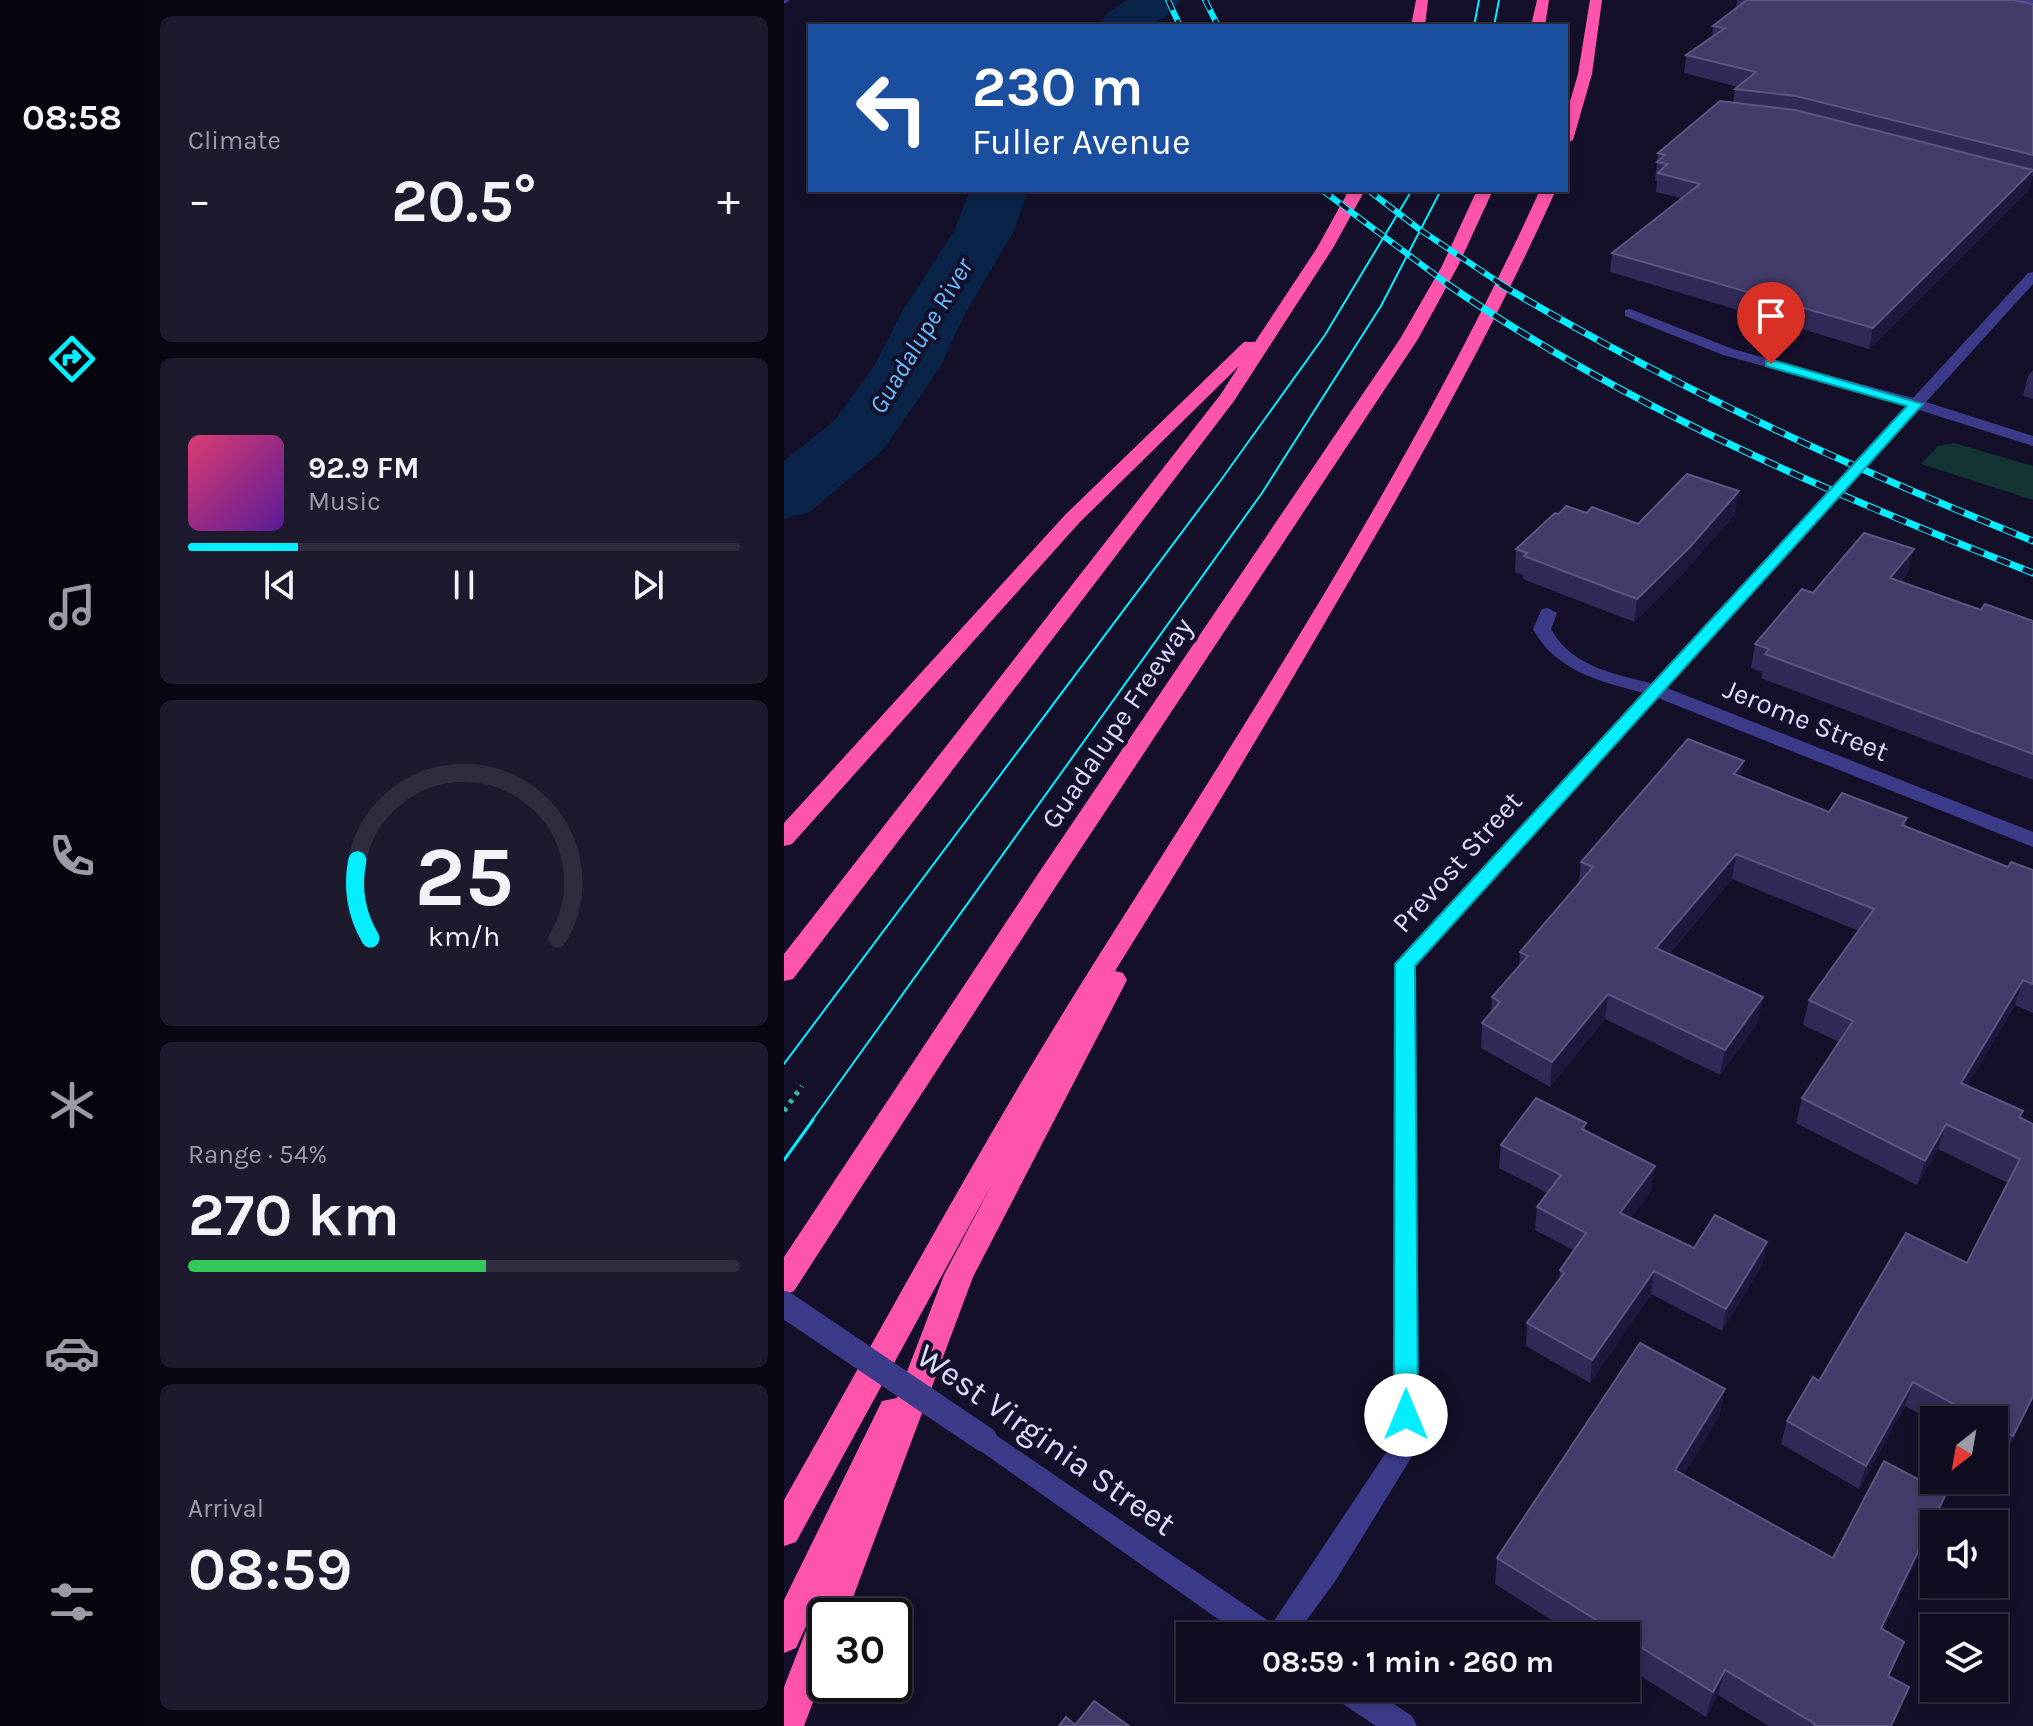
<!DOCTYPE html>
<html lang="en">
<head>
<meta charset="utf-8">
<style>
	:root { --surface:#0f0c20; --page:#1d1a2d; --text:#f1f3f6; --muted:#9b9ba5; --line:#2f2c3e; --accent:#05eeff }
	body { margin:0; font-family:Karla,sans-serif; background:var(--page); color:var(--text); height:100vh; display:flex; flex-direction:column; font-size:30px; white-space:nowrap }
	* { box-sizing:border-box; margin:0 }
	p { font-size:26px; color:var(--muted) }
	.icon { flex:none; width:44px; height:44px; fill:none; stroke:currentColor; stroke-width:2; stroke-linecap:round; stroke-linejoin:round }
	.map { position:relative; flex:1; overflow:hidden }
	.side { display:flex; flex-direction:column; gap:16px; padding:16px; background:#080712; width:640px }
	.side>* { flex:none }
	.guide { position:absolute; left:24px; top:24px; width:760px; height:168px; border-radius:0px; box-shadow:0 4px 12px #0003,0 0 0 2px var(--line); background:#1a4fa0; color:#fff; overflow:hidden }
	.needle { width:52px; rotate:211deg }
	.tools { position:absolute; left:1136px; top:1406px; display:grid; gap:16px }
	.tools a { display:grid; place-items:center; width:88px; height:88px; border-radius:0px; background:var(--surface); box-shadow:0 4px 12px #0003,0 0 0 2px var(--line); font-size:40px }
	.speed { position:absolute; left:24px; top:1598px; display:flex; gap:16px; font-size:40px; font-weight:700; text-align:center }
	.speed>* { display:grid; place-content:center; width:104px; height:104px; border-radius:50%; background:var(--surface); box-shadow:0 4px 12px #0003,0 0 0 2px var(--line); line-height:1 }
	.speed .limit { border:4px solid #111; border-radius:12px; background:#fff; color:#111 }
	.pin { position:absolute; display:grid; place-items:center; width:68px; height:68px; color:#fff; margin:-82px -34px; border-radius:50% 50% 50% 0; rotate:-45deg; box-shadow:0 0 8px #0007 }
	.pin .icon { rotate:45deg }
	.me { position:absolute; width:88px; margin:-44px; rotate:0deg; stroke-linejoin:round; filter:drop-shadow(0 0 6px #0008) }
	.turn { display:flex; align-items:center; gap:28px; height:168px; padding:0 32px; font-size:36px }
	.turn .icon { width:104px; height:104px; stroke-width:2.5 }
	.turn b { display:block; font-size:56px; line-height:68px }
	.big { font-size:60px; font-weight:700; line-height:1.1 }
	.side .tile { flex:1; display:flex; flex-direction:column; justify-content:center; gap:12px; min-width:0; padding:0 28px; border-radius:12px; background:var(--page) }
	.side .dial { align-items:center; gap:0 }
	.dial svg { height:208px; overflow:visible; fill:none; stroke:var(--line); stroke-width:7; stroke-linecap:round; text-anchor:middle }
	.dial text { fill:var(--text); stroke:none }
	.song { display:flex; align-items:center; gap:24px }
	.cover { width:96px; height:96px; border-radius:12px; background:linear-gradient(135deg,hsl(340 70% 55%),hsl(270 70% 35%)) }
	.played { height:8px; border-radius:4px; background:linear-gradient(90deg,var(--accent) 20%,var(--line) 20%) }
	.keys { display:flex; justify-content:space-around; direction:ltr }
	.heat { display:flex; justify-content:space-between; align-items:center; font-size:44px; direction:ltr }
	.charge { height:12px; border-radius:6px; background:linear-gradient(90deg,#34c759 54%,var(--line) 0) }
	.trip { position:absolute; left:392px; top:1622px; width:464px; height:80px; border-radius:0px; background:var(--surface); box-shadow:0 4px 12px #0003,0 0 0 2px var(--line); font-weight:700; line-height:80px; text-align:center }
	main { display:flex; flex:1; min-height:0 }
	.menu { display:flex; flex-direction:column; width:144px; justify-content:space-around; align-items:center; background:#06050d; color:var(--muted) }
	.menu .icon { width:56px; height:56px }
	.menu .selected { color:var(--accent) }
	.menu b { font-size:36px; color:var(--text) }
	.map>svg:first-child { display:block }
	.green { fill:#133432 }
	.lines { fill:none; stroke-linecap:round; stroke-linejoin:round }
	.river { fill:#0a2349; fill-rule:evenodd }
	.path { stroke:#2fbeb1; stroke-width:5; stroke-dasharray:4 6; stroke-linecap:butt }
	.service { fill:#3b3b8a; fill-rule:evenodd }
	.minor { fill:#3b3b8a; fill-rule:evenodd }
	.tertiary { fill:#3b3b8a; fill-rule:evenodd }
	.motorway { fill:#ff54ac; fill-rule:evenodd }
	.tram-far1 { stroke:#05eeff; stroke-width:2 }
	.tram { stroke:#05eeff; stroke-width:3 }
	.rail-far1-casing { stroke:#05eeff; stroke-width:6 }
	.rail-casing { stroke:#05eeff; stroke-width:7 }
	.rail-far1 { stroke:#14102a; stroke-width:4; stroke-dasharray:11; stroke-linecap:butt }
	.rail { stroke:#14102a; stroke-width:5; stroke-dasharray:14; stroke-linecap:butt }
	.tertiary-bridge { stroke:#3b3b8a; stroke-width:26 }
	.wall { fill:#312958 }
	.shaded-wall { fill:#1e173e }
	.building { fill:#433c6a; stroke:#5b5581; stroke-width:2 }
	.route { fill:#05eeff; stroke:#039ba6; stroke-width:2 }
	.labels { text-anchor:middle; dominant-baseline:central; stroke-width:8; stroke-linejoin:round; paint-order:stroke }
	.far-water-label { font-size:26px; font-style:italic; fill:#67beff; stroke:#14102a }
	.street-label { font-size:28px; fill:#dcd9ff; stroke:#14102a }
	.near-street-label { font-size:34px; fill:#dcd9ff; stroke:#14102a }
</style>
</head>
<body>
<main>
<nav class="menu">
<b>08:58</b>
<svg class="icon selected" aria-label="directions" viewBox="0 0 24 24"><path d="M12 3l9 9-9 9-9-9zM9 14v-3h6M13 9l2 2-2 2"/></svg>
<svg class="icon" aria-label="music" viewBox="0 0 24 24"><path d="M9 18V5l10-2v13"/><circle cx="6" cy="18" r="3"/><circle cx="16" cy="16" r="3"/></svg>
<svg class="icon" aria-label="phone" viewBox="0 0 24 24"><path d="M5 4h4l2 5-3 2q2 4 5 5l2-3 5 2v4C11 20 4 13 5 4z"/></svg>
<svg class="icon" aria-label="climate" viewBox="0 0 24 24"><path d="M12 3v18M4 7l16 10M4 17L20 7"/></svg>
<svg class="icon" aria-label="car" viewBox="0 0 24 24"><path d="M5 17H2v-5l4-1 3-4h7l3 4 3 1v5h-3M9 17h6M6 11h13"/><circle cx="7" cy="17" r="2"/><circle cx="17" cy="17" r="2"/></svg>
<svg class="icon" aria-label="filters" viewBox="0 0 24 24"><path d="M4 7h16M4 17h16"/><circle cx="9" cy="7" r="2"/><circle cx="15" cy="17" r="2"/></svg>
</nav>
<section class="side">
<div class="tile"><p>Climate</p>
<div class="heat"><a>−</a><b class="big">20.5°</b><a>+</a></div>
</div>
<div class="tile">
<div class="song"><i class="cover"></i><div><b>92.9 FM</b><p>Music</p></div></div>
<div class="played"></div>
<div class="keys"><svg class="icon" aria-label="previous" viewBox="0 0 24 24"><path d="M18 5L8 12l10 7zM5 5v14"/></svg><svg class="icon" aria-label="pause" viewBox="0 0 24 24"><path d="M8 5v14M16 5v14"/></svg><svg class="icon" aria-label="next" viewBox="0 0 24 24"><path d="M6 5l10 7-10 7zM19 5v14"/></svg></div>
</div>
<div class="tile dial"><svg viewBox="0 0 100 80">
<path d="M14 69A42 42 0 1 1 86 69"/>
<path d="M14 69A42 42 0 0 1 9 39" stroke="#05eeff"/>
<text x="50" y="56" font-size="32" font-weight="700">25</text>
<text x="50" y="72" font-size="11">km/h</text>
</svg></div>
<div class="tile"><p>Range · 54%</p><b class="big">270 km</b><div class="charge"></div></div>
<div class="tile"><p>Arrival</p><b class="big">08:59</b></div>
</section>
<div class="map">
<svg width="1249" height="1726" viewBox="0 0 1249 1726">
	<rect width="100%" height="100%" fill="#14102a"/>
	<path class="green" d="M 1170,443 L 1249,466 L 1249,500 L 1137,464 L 1154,446 Z"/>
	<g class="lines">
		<g class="river">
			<path d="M 342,0 L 397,0 C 374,33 349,26 313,26 L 321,16 Z"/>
			<path d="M 186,190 L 244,190 L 230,231 L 182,312 L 155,369 L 99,450 L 26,512 L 0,519 L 0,461 L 51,420 L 90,366 L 118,312 L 170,231 Z"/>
		</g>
		<path class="path" d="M 0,1111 L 18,1086"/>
		<g class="service">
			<path d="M 846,309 L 949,349 L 992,361 L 994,364 L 987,368 L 939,355 L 841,316 L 841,310 Z"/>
			<path d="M 764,608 L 773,613 L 767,629 C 788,669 838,675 877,686 L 880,690 L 877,694 L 871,696 C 824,683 774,675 749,629 L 758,609 Z"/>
		</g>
		<g class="minor">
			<path d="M 0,0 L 5,0 L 5,1 L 0,4 Z"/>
			<path d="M 1236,0 L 1249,0 L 1249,5 L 1237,2 Z"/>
			<path d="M 1249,272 L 1249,284 L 1142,402 L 1249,436 L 1249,446 L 1135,410 L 883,688 L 1249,832 L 1249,847 L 874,698 L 632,966 L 635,1445 L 552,1580 L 511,1636 L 480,1636 L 609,1442 L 610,964 L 1122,406 L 982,367 L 982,361 L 992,361 L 1129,398 L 1244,273 Z"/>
		</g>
		<g class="tertiary">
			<path d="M 200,1427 L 492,1626 L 496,1636 L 458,1636 L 191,1447 L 187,1439 L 191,1431 Z"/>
			<path d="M 546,1688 L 586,1688 L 628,1716 L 633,1726 L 592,1726 L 550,1698 Z"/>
		</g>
		<g class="motorway">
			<path d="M 632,0 L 644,0 L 641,26 L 627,26 Z"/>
			<path d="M 753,0 L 765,0 L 761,26 L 747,26 Z"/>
			<path d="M 806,0 L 818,0 L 808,74 L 789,140 L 782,144 L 782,115 L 794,74 Z"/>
			<path d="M 565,190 L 581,190 L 549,248 L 450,401 L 9,979 L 0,981 L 0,954 L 437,394 L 455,366 L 295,523 L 8,844 L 0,846 L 0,823 L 281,515 L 460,342 L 471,342 L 533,248 Z"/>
			<path d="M 693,190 L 709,190 L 674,266 L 634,339 L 274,883 L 10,1291 L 0,1295 L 0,1257 L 256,871 L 616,339 L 658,266 Z"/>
			<path d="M 756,190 L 772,190 C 707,334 630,471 550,607 C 479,730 406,851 331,971 L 339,973 L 343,980 L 189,1277 L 62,1616 L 42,1616 L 42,1668 L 20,1726 L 0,1726 L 0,1687 L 32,1605 L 12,1648 L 0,1653 L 0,1600 L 98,1401 L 113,1398 L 160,1275 L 208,1184 L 12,1542 L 0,1546 L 0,1500 C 103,1319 201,1136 312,960 C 470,710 633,459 756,190 Z"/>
		</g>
		<g class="tram-far1">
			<path d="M 690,26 L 695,0"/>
			<path d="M 710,26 L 715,0"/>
			<path d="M 0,1064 L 437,480 L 541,335 L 628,190"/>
			<path d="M 27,1122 L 478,493 L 597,306 L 657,190"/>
		</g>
		<path class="tram" d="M 0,1160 L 29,1120"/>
		<defs>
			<g id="rail-far1">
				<path d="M 384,0 L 396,26"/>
				<path d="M 421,0 L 434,26"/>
				<path d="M 538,190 L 666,286"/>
				<path d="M 584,190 L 635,229 L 720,286"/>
			</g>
			<g id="rail">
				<path d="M 663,284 C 843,408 1046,493 1249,573"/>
				<path d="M 716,284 C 886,386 1065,467 1249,541"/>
			</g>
		</defs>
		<use href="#rail-far1" class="rail-far1-casing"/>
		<use href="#rail" class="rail-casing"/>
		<use href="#rail-far1" class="rail-far1"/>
		<use href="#rail" class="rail"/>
		<path class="tertiary-bridge" d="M 0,1304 L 200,1439"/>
	</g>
	<g class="wall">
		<path d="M 953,0 L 1229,0 L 1249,4 L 1249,176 L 1248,176 L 1245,189 L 1085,349 L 826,272 L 828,253 L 897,198 L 872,192 L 873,181 L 871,181 L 874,153 L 949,103 L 951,89 L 954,87 L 900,73 L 902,55 L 928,37 L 929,26 L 952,9 Z"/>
		<path d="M 1249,370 L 1249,399 L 1239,396 L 1244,376 Z"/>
		<path d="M 803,513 L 854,524 L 951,514 L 902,570 L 850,622 L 739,579 L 739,575 L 731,572 L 732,549 L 775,514 Z"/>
		<path d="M 1124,572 L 1117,582 L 1197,610 L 1249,621 L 1249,780 L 977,678 L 978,672 L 967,668 L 971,644 L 1029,593 Z"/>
		<path d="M 958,777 L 1045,812 L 1123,818 L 1121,827 L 1224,867 L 1249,870 L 1249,1013 L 1231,1005 L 1183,1086 L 1239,1111 L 1237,1118 L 1249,1124 L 1249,1399 L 1219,1459 L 1210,1454 L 1210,1420 L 1150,1420 L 1150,1422 L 1121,1406 L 1075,1489 L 997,1444 L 1003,1421 L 1035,1381 L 1183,1263 L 1224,1183 L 1154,1149 L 1133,1185 L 1012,1123 L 1018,1098 L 1055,1042 L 1019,1025 L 1025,1000 L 1075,931 L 948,879 L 885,954 L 974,1022 L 936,1075 L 821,1019 L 766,1087 L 697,1048 L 698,1023 L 707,1012 L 708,997 L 735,966 L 736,952 L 795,883 L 797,862 Z"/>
		<path d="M 802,1123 L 801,1130 L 868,1189 L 847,1218 L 910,1248 L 983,1242 L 978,1265 L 938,1331 L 867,1294 L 806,1383 L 742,1346 L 743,1323 L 775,1281 L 776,1270 L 789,1250 L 751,1230 L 753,1207 L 763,1193 L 715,1168 L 717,1145 Z"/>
		<path d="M 941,1389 L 935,1417 L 899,1475 L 1049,1558 L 1151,1521 L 1099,1630 L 1105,1677 L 1108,1726 L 985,1726 L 934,1695 L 922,1717 L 842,1667 L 842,1636 L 793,1636 L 711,1584 L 713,1558 Z"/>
	</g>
	<g class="shaded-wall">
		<path d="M 1249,170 L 1245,189 L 1085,349 L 1089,328 Z"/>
		<path d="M 955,491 L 951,514 L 902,570 L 850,622 L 853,599 Z"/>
		<path d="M 1130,549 L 1124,572 L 1101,602 L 1106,578 Z"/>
		<path d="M 960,761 L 956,787 L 950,774 Z"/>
		<path d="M 952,854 L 948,879 L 868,973 L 872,948 Z"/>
		<path d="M 1239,980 L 1231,1005 L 1170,1108 L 1177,1083 Z"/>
		<path d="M 824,994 L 821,1019 L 766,1087 L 768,1062 Z"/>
		<path d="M 979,997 L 974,1022 L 936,1075 L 941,1050 Z"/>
		<path d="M 1162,1124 L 1154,1149 L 1133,1185 L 1141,1161 Z"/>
		<path d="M 871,1166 L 868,1189 L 834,1236 L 836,1213 Z"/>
		<path d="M 983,1242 L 978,1265 L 938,1331 L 942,1309 Z"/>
		<path d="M 870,1271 L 867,1294 L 806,1383 L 808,1360 Z"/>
		<path d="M 1129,1382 L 1121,1406 L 1075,1489 L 1082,1466 Z"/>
		<path d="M 941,1389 L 935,1417 L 885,1497 L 891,1470 Z"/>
		<path d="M 1249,1396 L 1249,1399 L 1219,1459 L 1229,1436 Z"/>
		<path d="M 1162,1494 L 1151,1521 L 1087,1654 L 1097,1628 Z"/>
		<path d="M 941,1670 L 934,1695 L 922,1717 L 929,1692 Z"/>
	</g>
	<g class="building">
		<path d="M 963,0 L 1229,0 L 1249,4 L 1249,155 L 1012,96 L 951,89 L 972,72 L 902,55 L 941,28 L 929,26 Z"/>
		<path d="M 936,101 L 1011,110 L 1249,170 L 1089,328 L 828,253 L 916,184 L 874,173 L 883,164 L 873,162 L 881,155 L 874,153 Z"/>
		<path d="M 903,474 L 955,491 L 905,548 L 853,599 L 740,556 L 743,553 L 732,549 L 771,513 L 775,514 L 782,506 L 803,513 L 808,507 L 854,524 Z"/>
		<path d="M 1080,533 L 1130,549 L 1106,578 L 1197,610 L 1201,604 L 1249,621 L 1249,754 L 981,654 L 985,649 L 971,644 L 1018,589 L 1029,593 Z"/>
		<path d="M 904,739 L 960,761 L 950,774 L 1045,812 L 1058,793 L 1123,818 L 1118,825 L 1224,867 L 1227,862 L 1249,870 L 1249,984 L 1239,980 L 1177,1083 L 1239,1111 L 1235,1117 L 1249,1124 L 1249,1396 L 1229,1436 L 1210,1426 L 1210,1420 L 1199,1420 L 1129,1382 L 1082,1466 L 1003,1421 L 1029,1377 L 1035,1381 L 1122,1233 L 1183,1263 L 1236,1159 L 1162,1124 L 1141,1161 L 1018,1098 L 1069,1021 L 1025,1000 L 1090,909 L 952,854 L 872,948 L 979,997 L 941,1050 L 824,994 L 768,1062 L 698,1023 L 716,1002 L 708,997 L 744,956 L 736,952 L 809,867 L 797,862 Z"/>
		<path d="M 752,1098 L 802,1123 L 798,1129 L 871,1166 L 836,1213 L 910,1248 L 931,1215 L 983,1242 L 942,1309 L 870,1271 L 808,1360 L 743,1323 L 780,1273 L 776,1270 L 802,1233 L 753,1207 L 777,1175 L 717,1145 Z"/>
		<path d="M 856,1343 L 941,1389 L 891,1470 L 1049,1558 L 1100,1461 L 1162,1494 L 1097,1628 L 1120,1642 L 1104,1676 L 1125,1687 L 1107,1726 L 1030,1726 L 1031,1724 L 941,1670 L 929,1692 L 842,1638 L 842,1636 L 838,1636 L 713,1558 Z"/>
		<path d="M 310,1701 L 345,1726 L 275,1726 L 282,1717 L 291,1725 Z"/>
	</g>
	<path class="route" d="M 982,361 L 992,361 L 1139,404 L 631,966 L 634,1415 L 630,1423 L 622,1426 L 614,1423 L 610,1415 L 611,964 L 1123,406 L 982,366 Z"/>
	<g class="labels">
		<g class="far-water-label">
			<text transform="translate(137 336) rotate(-59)">Guadalupe River</text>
		</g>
		<g class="street-label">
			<text transform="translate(1022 720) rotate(22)">Jerome Street</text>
			<text transform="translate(333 723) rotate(-56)">Guadalupe Freeway</text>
			<text transform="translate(673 862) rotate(-48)">Prevost Street</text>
		</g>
		<g class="near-street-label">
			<text transform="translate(262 1440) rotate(35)">West Virginia Street</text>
		</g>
	</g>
</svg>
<div class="tools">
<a><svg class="needle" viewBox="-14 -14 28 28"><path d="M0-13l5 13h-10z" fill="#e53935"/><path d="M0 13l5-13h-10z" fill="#9b9ba5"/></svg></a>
<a><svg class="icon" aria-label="sound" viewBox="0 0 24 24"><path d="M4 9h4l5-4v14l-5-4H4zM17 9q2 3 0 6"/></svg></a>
<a><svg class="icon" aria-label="layers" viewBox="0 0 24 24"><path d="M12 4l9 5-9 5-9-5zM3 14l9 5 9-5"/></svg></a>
</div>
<div class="speed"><div class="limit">30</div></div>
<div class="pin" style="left:987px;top:364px;background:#d93025"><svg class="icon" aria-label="arrive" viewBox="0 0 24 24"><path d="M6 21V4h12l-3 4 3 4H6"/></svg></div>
<svg class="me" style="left:622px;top:1415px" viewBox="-20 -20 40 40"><circle r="19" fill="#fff"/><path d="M0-13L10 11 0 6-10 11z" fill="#05eeff"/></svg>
<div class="trip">08:59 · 1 min · 260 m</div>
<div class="guide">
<div class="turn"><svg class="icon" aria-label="left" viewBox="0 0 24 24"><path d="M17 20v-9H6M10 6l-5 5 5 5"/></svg><div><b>230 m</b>Fuller Avenue</div></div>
</div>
</div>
</main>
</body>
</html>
